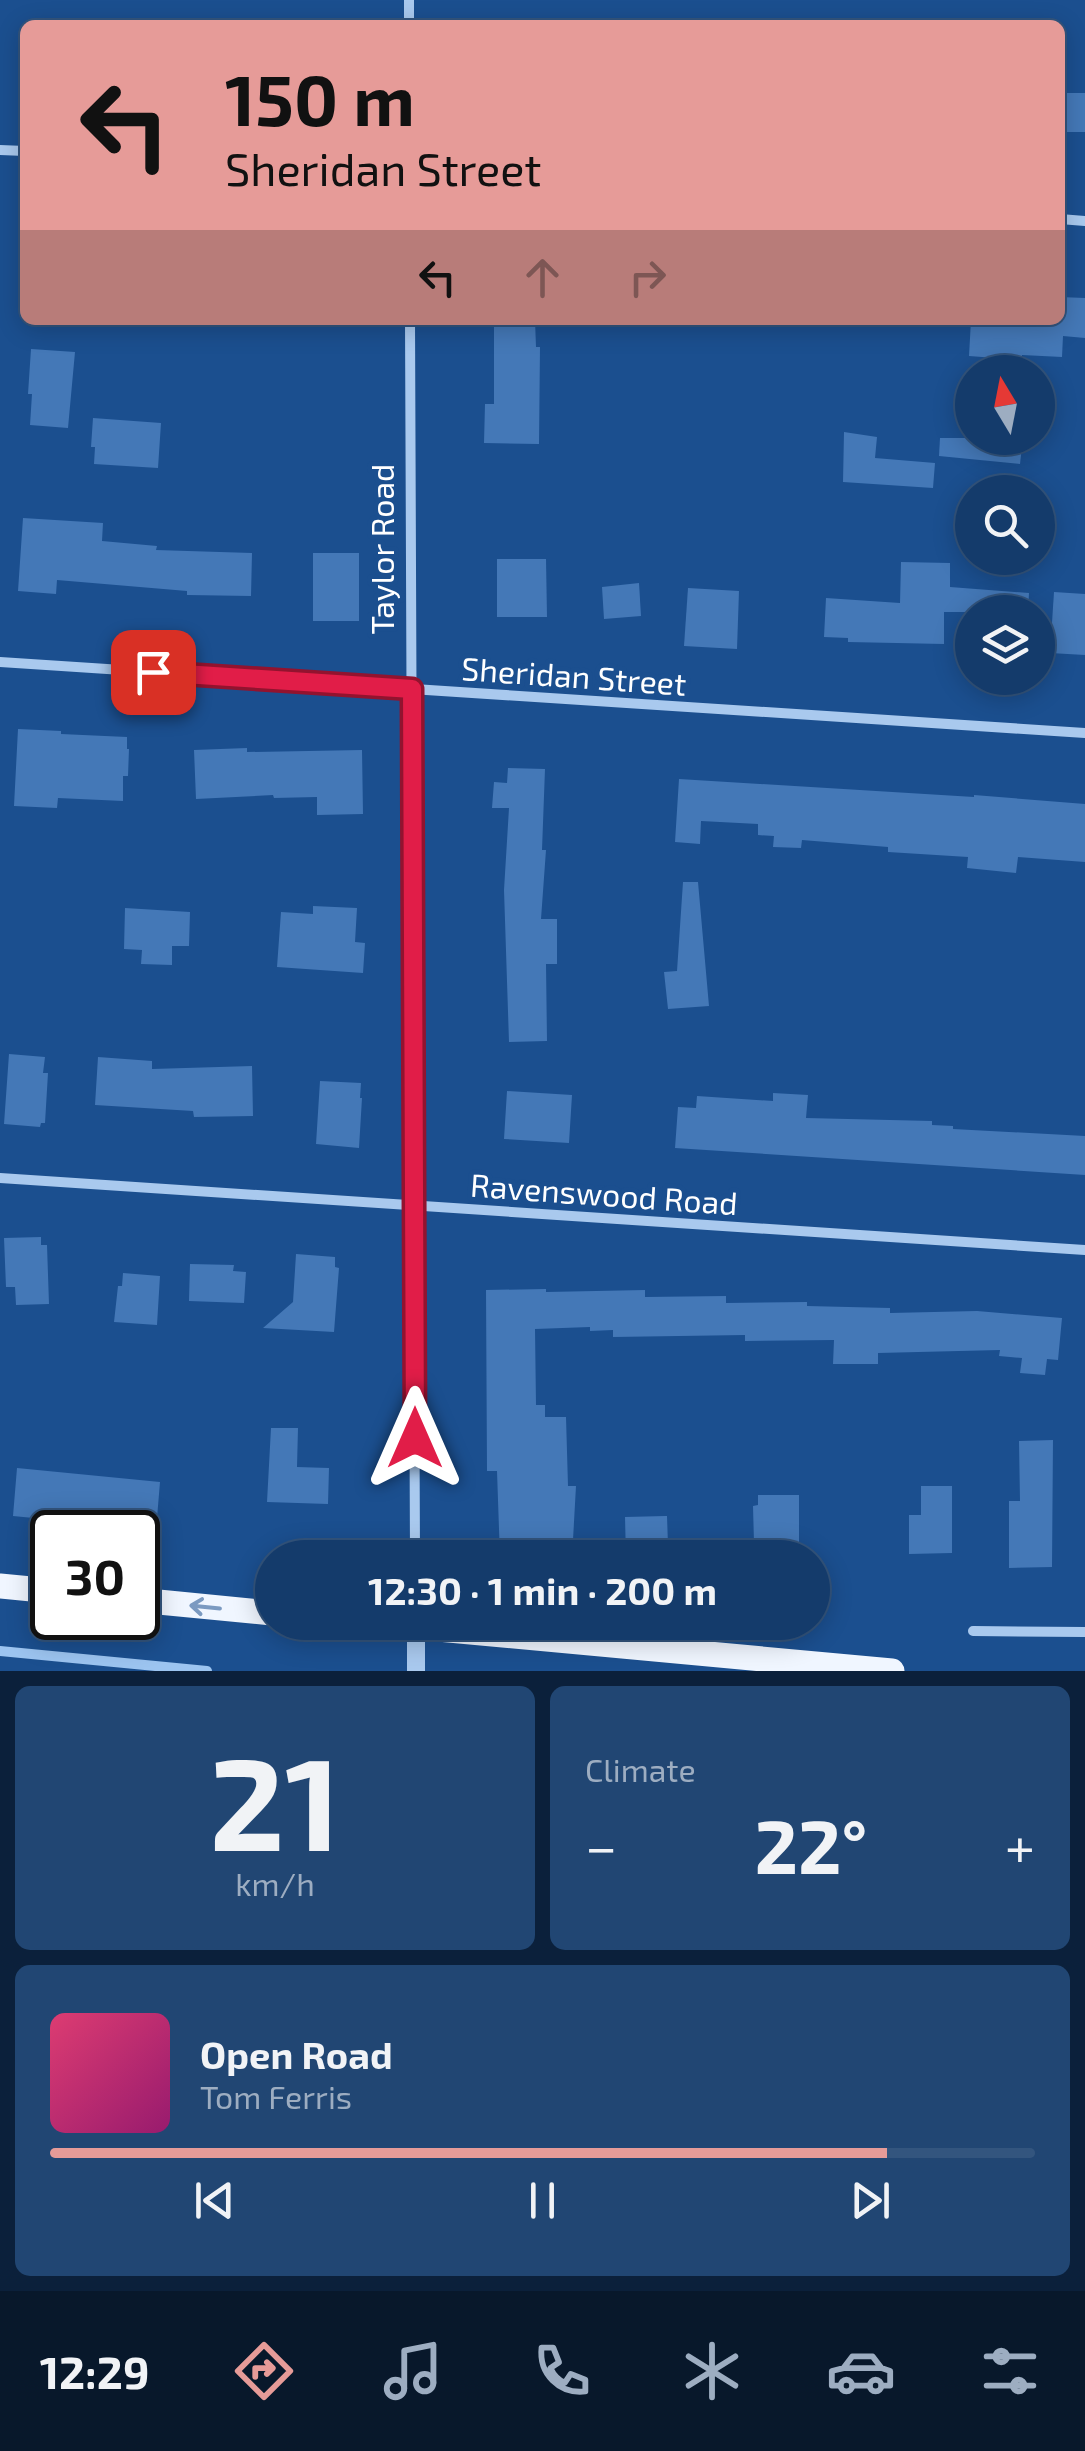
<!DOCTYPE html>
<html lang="en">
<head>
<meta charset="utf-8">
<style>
	:root { --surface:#143b6b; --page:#214673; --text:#f1f3f6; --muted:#9dadc1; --line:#33557e; --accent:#e69b98 }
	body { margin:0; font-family:"Exo 2",sans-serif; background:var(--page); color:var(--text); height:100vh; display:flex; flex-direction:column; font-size:38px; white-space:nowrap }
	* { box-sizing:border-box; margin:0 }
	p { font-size:32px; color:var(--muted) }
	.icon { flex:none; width:55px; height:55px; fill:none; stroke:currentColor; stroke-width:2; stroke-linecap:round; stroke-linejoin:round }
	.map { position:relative; height:1671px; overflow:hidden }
	.side { display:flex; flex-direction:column; gap:15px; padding:15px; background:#0b203b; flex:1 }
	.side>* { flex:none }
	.top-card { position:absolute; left:20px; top:20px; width:1045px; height:305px; border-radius:15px; box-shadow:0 5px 25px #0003,0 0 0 2px var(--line); background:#e69b98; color:#111; overflow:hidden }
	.needle { width:65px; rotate:350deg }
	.tools { position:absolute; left:955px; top:355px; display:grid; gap:20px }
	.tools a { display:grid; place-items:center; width:100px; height:100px; border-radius:50%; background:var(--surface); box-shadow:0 5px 25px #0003,0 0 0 2px var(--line); font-size:50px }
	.speed { position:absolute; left:30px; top:1510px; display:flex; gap:20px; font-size:50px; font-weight:700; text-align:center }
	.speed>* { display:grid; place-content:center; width:130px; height:130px; border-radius:50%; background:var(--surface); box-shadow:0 5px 25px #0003,0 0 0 2px var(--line); line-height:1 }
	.speed .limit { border:5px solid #111; border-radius:15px; background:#fff; color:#111 }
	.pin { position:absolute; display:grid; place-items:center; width:85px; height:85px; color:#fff; margin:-42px; border-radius:20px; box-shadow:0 5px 15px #0006 }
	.me { position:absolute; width:110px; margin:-55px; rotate:0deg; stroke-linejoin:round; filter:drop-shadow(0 0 8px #0008) }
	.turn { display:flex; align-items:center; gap:35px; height:210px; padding:0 40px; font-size:45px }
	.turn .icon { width:130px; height:130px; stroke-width:2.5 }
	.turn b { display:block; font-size:70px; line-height:85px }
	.lanes { display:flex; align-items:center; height:95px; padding:0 40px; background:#0003; justify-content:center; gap:50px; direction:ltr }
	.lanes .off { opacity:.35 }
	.big { font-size:75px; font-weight:700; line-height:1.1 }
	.side .tile { flex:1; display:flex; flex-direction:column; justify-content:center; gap:15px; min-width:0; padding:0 35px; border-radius:15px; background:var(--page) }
	.side .dial { align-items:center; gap:0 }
	.dial b { font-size:130px; line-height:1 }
	.song { display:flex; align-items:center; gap:30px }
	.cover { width:120px; height:120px; border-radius:15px; background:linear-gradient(135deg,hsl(340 70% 55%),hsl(320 70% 35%)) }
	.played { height:10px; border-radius:5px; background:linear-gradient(90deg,var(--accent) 85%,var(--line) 85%) }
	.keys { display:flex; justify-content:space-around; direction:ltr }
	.heat { display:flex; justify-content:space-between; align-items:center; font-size:55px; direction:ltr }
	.side .tiles { flex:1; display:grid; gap:15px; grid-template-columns:1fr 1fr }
	.tile:last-child { grid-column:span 2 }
	.trip { position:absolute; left:255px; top:1540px; width:575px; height:100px; border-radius:50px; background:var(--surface); box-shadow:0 5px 25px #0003,0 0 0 2px var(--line); font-weight:700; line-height:100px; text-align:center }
	.tabs { display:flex; height:160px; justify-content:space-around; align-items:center; background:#08182b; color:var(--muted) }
	.tabs .icon { width:70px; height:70px }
	.tabs .active { color:var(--accent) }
	.tabs b { font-size:45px; color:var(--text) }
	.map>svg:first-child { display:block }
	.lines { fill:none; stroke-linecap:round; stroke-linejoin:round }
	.stream { stroke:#9cc4f0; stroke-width:10 }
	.building { fill:#4478b7 }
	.minor { stroke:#a9c9ee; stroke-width:10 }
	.tertiary { stroke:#a9c9ee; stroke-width:18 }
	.primary { stroke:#f0f6ff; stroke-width:25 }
	.oneway { stroke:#7b9ac1 }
	.route-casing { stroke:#92132f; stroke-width:25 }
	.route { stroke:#e11d48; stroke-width:18 }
	.labels { text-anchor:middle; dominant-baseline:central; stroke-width:10; stroke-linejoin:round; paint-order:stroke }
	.street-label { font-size:32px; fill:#fff; stroke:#1b4f8f }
</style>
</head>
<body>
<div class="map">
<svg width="1085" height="1671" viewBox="0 0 1085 1671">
	<rect width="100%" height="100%" fill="#1b4f8f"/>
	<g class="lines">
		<path class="stream" d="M 0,1651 L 207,1671"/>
	</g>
	<g class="building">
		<rect x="1060" y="93" width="25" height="39"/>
		<path d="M 1060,297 L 1085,298 L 1085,338 L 1063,336 L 1062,357 L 1022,355 L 1022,360 L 969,356 L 971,320 L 1060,320 Z"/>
		<path d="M 494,320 L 535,320 L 536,347 L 540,347 L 539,444 L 484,443 L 485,404 L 494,404 Z"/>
		<path d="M 31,349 L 75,352 L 68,428 L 30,425 L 32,394 L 28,394 Z"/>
		<path d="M 93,418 L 161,423 L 158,468 L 94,464 L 95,447 L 91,447 Z"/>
		<path d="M 844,432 L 877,437 L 875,458 L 935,463 L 933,488 L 843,482 Z"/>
		<path d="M 940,438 L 1023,438 L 1020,464 L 939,456 Z"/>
		<path d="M 23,518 L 103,523 L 102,541 L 157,546 L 156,550 L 252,553 L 251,596 L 187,595 L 187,591 L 57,580 L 56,594 L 18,591 Z"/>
		<rect x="313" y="553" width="46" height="68"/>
		<path d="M 497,559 L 546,559 L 547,617 L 497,617 Z"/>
		<path d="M 901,562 L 950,563 L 950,587 L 1029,593 L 1028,612 L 944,612 L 944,644 L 848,642 L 848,638 L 824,637 L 826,598 L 900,603 Z"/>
		<path d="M 639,583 L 641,616 L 604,619 L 602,587 Z"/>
		<path d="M 688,588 L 739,591 L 737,649 L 684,646 Z"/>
		<path d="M 1054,592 L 1085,594 L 1085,655 L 1050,653 Z"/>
		<path d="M 18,729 L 61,731 L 61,734 L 127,737 L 127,749 L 129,749 L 128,776 L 123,776 L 123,801 L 58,798 L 57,808 L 14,806 Z"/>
		<path d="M 247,748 L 247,752 L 362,750 L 363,814 L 317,815 L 317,797 L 274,798 L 273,795 L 196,799 L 194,750 Z"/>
		<path d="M 508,768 L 545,769 L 542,850 L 546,850 L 541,919 L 557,919 L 557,964 L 546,964 L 547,1041 L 509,1042 L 504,890 L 509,808 L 492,808 L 494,782 L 507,783 Z"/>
		<path d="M 679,779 L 974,797 L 974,795 L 1085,804 L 1085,862 L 1018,857 L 1016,873 L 967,868 L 968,857 L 888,852 L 888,847 L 802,840 L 801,848 L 773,847 L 774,836 L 758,835 L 758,824 L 701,821 L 700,844 L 675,842 Z"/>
		<path d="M 683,882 L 698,882 L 709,1006 L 668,1009 L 664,972 L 677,971 Z"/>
		<path d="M 313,906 L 357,908 L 355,942 L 365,943 L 363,973 L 277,967 L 281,912 L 313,914 Z"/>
		<path d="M 125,908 L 190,912 L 189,946 L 172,946 L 172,965 L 141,964 L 142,950 L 124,949 Z"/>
		<path d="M 9,1054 L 45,1057 L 43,1073 L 48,1073 L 45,1123 L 41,1123 L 40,1127 L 4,1124 Z"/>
		<path d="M 98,1057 L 152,1061 L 152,1069 L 252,1066 L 253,1116 L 194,1117 L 193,1111 L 95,1105 Z"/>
		<path d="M 320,1081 L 361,1083 L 360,1098 L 362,1098 L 359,1148 L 316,1144 Z"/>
		<path d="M 507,1091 L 572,1095 L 569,1143 L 504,1139 Z"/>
		<path d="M 773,1093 L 808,1095 L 806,1118 L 932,1121 L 932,1125 L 953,1126 L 953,1129 L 1085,1136 L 1085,1175 L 675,1148 L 678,1107 L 696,1108 L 697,1096 L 773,1101 Z"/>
		<path d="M 41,1237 L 41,1245 L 47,1245 L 49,1304 L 16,1305 L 15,1287 L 6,1287 L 4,1238 Z"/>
		<path d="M 296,1254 L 335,1257 L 335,1267 L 339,1268 L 334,1332 L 263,1328 L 293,1302 Z"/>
		<path d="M 190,1264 L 234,1265 L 233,1271 L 246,1272 L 244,1303 L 189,1301 Z"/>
		<path d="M 123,1273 L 160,1276 L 157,1325 L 114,1322 L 118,1286 L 122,1286 Z"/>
		<path d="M 546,1289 L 546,1292 L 645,1290 L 645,1297 L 726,1296 L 726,1303 L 807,1302 L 807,1306 L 890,1308 L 890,1313 L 977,1311 L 1062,1318 L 1058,1360 L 1047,1359 L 1045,1375 L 1020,1373 L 1022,1358 L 999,1356 L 1000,1350 L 878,1353 L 878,1364 L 833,1364 L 834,1340 L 745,1341 L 745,1335 L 613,1337 L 613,1330 L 590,1331 L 590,1327 L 535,1329 L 536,1405 L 545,1405 L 545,1417 L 566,1417 L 568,1486 L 576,1486 L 572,1558 L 500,1558 L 497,1471 L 487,1471 L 486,1290 Z"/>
		<path d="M 271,1428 L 298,1428 L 297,1467 L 329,1468 L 328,1504 L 267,1502 Z"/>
		<path d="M 1053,1440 L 1052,1567 L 1009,1568 L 1009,1501 L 1020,1501 L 1019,1441 Z"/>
		<path d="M 17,1468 L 160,1482 L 156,1530 L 13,1516 Z"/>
		<path d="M 921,1486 L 952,1486 L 952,1553 L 909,1554 L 909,1515 L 921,1515 Z"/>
		<path d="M 758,1495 L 799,1495 L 799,1556 L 758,1556 L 758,1543 L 754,1543 L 753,1506 L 758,1505 Z"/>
		<path d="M 665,1516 L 667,1516 L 668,1545 L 666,1545 L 666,1558 L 626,1558 L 625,1517 Z"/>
	</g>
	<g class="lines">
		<g class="minor">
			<path d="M 409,0 L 409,25"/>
			<path d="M 0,150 L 25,151"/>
			<path d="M 1060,219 L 1085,221"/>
			<path d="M 410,320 L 415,1558"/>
			<path d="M 0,662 L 1085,733"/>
			<path d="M 0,1178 L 1085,1250"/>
			<path d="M 973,1631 L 1085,1632"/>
		</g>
		<path class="tertiary" d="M 416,1628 L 416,1671"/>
		<g class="primary">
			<path d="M 0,1586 L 52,1591"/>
			<path d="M 138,1600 L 272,1613"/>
			<path d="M 362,1622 L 892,1671"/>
		</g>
	</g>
	<defs><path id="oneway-shaft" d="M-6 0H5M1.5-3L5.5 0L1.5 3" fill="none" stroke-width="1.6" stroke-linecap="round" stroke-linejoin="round" transform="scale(2.5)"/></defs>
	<use class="oneway" href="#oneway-shaft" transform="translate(205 1607) rotate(-174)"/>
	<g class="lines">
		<defs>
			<path id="route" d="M 153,672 L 412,689 L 415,1438"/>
		</defs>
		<use href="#route" class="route-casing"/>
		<use href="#route" class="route"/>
	</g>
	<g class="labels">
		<g class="street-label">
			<text transform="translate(381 549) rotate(-90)">Taylor Road</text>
			<text transform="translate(574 675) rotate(4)">Sheridan Street</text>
			<text transform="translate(604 1193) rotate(4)">Ravenswood Road</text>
		</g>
	</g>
</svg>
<div class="tools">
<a><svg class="needle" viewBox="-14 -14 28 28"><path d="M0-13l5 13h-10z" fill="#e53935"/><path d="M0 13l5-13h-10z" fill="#9dadc1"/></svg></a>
<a><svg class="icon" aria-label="search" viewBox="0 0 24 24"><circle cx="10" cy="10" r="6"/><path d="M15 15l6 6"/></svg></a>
<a><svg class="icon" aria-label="layers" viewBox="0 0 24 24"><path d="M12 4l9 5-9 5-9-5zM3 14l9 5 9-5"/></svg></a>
</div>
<div class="speed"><div class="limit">30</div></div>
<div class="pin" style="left:153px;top:672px;background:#d93025"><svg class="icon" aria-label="arrive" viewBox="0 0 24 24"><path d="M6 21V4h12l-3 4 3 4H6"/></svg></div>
<svg class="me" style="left:415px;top:1438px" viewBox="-20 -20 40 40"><path d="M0-17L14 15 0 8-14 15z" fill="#e11d48" stroke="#fff" stroke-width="4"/></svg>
<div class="trip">12:30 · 1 min · 200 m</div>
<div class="top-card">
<div class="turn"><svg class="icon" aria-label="left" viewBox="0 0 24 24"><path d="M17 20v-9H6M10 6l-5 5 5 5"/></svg><div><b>150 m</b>Sheridan Street</div></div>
<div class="lanes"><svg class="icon" aria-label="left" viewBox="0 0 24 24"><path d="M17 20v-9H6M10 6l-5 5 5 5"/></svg><svg class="icon off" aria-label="ahead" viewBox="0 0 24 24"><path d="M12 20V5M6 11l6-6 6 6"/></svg><svg class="icon off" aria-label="right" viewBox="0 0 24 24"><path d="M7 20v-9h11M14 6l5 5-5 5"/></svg></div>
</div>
</div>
<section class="side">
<div class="tiles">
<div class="tile dial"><b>21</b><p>km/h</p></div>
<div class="tile"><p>Climate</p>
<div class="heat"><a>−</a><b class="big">22°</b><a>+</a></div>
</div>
<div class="tile">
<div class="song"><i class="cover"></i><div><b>Open Road</b><p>Tom Ferris</p></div></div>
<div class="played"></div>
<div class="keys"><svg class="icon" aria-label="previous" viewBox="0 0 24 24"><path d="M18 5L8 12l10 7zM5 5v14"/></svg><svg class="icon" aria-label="pause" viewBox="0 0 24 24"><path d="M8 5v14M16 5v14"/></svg><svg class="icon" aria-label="next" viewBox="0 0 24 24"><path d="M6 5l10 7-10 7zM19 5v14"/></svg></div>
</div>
</div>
</section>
<nav class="tabs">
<b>12:29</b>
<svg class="icon active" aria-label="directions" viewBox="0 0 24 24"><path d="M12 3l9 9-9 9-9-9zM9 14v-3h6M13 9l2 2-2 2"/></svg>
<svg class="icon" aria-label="music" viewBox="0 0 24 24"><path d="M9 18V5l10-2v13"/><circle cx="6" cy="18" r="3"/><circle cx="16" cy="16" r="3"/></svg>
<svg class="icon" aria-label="phone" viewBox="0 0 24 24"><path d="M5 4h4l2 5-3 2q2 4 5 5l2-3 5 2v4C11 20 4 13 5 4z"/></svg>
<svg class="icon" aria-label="climate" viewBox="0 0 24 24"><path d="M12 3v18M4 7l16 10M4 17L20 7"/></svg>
<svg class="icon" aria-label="car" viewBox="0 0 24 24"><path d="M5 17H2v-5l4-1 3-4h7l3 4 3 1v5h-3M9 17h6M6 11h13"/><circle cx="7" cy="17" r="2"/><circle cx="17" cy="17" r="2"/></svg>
<svg class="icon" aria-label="filters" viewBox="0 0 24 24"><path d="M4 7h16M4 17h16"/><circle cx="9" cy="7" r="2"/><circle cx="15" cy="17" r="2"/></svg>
</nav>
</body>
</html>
